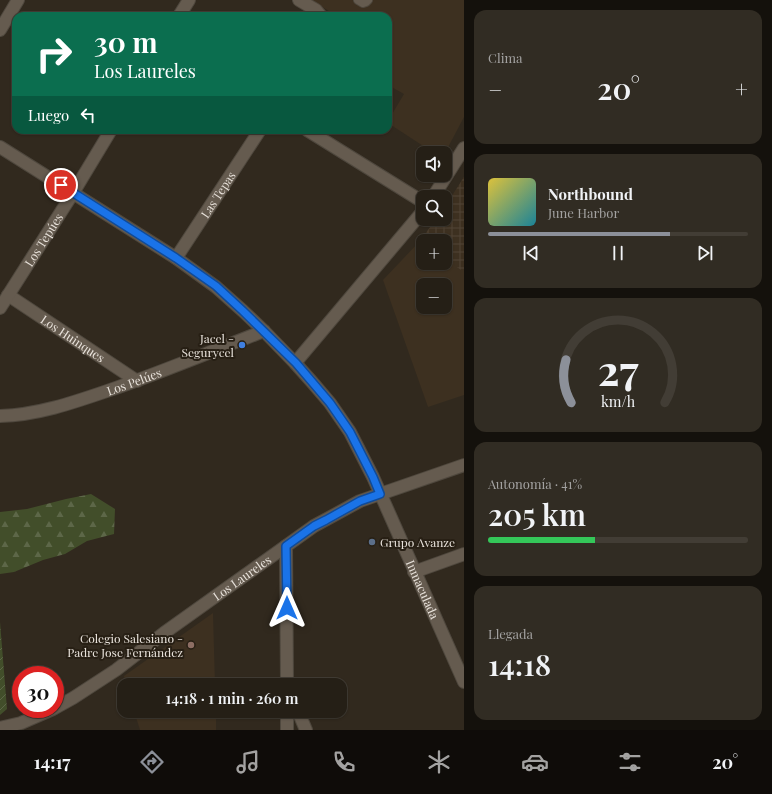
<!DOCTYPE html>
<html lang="es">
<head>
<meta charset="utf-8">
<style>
	:root { --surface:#251f16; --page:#312c23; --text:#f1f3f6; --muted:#a3a2a1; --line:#423d35; --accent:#8c9099 }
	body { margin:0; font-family:"Playfair Display",serif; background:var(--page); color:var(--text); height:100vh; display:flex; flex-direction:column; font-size:15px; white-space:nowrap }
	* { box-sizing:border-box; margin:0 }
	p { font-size:13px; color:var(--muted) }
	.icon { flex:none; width:22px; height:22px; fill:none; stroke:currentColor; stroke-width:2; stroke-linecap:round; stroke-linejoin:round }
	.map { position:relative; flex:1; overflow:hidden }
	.panel { display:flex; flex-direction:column; gap:10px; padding:10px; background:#14110c; width:308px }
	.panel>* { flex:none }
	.banner { position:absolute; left:12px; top:12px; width:380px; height:122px; border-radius:12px; box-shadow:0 1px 3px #0004,0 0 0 1px var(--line); background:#0b6e4f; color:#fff; overflow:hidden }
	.buttons { position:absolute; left:416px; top:146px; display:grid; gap:8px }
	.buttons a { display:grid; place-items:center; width:36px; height:36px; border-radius:8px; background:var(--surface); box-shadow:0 1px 3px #0004,0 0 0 1px var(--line); font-size:20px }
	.speed { position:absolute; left:12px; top:666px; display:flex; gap:8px; font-size:20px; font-weight:700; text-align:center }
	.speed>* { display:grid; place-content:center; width:52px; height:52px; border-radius:50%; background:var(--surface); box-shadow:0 1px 3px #0004,0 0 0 1px var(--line); line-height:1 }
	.speed .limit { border:6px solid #d22; background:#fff; color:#111 }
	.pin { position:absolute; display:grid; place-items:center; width:34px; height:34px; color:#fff; margin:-17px; border:2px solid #fff; border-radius:50%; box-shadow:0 1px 4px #0007 }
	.me { position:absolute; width:44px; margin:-22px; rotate:0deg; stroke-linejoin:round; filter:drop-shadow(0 0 3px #0008) }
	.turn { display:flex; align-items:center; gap:14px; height:84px; padding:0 16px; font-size:18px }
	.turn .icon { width:52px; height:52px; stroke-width:2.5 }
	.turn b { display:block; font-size:28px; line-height:34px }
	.then { display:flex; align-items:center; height:38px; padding:0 16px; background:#0003; gap:8px; font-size:15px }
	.big { font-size:30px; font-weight:600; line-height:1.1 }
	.panel .card { flex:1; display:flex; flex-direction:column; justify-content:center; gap:6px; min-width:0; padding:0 14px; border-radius:12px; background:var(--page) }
	.panel .dial { align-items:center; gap:0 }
	.dial svg { height:104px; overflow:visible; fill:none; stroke:var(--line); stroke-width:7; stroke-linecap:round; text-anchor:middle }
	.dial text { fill:var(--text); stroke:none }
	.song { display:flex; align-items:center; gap:12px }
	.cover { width:48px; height:48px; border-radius:6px; background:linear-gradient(135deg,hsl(50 70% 55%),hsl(190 70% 35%)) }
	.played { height:4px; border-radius:2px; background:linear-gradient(90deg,var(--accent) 70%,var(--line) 70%) }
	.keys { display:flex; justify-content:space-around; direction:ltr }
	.heat { display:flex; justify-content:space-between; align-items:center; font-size:22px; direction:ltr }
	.charge { height:6px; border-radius:3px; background:linear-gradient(90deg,#34c759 41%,var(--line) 0) }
	.trip { position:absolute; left:117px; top:678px; width:230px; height:40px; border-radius:12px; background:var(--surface); box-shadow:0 1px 3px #0004,0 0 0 1px var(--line); font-weight:600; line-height:40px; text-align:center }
	.dock { display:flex; height:64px; justify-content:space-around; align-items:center; background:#0f0c09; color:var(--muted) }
	.dock .icon { width:28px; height:28px }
	.dock .on { color:var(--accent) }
	.dock b { font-size:18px; color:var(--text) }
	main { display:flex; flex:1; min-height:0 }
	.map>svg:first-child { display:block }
	.built { fill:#3d3020; fill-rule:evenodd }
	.industrial { fill:url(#industrial-grid) }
	.forest { fill:url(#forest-firs) }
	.garden { fill:url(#garden-furrows) }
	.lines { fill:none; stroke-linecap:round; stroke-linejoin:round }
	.lane-casing { stroke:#4f483e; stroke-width:10 }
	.street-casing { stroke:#4f483e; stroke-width:14 }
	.lane { stroke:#655b4f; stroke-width:8 }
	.street { stroke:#655b4f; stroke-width:12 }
	.route-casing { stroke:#114b97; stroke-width:10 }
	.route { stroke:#1a73e8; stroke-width:7 }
	.shop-dot { fill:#3f7fe0; stroke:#271f14; stroke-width:1.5 }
	.service-dot { fill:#5c6f8a; stroke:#271f14; stroke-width:1.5 }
	.education-dot { fill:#8d6e63; stroke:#271f14; stroke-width:1.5 }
	.labels { text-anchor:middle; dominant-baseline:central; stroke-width:4; stroke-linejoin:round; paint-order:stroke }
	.street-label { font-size:12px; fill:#e9e3dc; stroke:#271f14 }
	.poi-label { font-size:12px; fill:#e9e3dc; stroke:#271f14; text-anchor:end }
</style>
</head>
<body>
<main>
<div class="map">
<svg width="464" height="730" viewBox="0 0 464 730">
	<defs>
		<pattern id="industrial-grid" width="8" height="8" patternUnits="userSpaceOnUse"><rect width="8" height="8" fill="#3d3020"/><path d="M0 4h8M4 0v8" fill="none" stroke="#504435"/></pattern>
		<pattern id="forest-firs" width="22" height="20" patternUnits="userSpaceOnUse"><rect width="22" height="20" fill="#424e2a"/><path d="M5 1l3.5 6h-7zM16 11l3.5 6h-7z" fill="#5d6748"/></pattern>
		<pattern id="garden-furrows" width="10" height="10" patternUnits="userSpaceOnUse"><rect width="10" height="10" fill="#424e2a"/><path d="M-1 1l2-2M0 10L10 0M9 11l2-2" fill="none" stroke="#5d6748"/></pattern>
	</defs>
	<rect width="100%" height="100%" fill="#31291e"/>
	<g class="built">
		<path d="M 311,0 L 464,0 L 464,117 L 445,153 L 434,153 L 388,123 L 388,121 L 404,94 L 388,85 L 388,16 L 337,16 Z"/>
		<path d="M 464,177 L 464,395 L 428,407 L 383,280 L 420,241 L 436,219 L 445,219 L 445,207 ZM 423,241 L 445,241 L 445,263 L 423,263 ZM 423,285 L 445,285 L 445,307 L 423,307 Z"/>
		<path d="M 213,613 L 215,685 L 126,685 L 124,676 Z"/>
		<path d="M 134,711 L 216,711 L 216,730 L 140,730 Z"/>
	</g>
	<path class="industrial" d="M 464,177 L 464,272 L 445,259 L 445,241 L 423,241 L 423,243 L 420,241 L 436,219 L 445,219 L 445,207 Z"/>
	<path class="forest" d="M 91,494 L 115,509 L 114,534 L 87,541 L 65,554 L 43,560 L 14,572 L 0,574 L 0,512 L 27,509 L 66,499 Z"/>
	<path class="garden" d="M 0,622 L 7,709 L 0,715 Z"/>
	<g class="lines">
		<defs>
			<path id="lane" d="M 358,0 L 363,3 L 366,2 L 368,0"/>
			<g id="street">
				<path d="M 299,0 L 316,10 L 321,16"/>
				<path d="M 179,16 L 189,0"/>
				<path d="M 0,30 L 18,0"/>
				<path d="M 307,130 L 423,202"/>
				<path id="s1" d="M 0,147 L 176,258 L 216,287 L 243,311 L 264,331 L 295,363 L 312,382 L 330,403 L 350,432 L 373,477 L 464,682"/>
				<path d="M 433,197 L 464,148"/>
				<path id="s2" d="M 176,258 L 260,130"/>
				<path id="s3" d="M 8,295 L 137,381"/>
				<path id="s4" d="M 0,308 L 73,193 L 111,130"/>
				<path d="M 295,363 L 423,211"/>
				<path id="s5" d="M 0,416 C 37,415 72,403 107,391 C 160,373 212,351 264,331"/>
				<path d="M 286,546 L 287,685"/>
				<path d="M 414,572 L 464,554"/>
				<path id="s6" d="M 55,708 L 73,698 L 116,670 L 164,633 L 314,526 L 360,501 L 464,465"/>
				<path d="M 287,711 L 287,730"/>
				<path d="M 298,711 L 306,730"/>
				<path d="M 0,728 L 21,723 L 53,709"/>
			</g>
		</defs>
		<use href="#lane" class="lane-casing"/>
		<use href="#street" class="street-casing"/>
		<use href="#lane" class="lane"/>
		<use href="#street" class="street"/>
	</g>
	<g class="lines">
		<defs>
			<path id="route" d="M 61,185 L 176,258 L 216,286 L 243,311 L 296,363 L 330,403 L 350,432 L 373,477 L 380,494 L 360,501 L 326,520 L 314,526 L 286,546 L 287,608"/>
		</defs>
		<use href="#route" class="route-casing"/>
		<use href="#route" class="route"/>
	</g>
	<circle class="shop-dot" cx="242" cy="345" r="4"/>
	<circle class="service-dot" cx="372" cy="542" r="4"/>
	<circle class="education-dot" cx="191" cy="645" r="4"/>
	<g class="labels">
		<g class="street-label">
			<text stroke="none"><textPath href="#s2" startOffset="76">Las Tepas</textPath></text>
			<text stroke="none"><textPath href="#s4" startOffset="81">Los Tepúes</textPath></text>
			<text stroke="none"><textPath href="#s3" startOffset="78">Los Huinques</textPath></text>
			<text stroke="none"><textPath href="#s5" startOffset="139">Los Pelúes</textPath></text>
			<text stroke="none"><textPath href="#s6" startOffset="228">Los Laureles</textPath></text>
			<text stroke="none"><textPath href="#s1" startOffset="629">Inmaculada</textPath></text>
		</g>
		<g class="poi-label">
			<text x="234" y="338">Jacel -<tspan x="234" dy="14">Segurycel</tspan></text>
			<text x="380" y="542" text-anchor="start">Grupo Avanze</text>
			<text x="183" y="638">Colegio Salesiano -<tspan x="183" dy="14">Padre Jose Fernández</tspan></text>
		</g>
	</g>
</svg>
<div class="buttons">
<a><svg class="icon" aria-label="sound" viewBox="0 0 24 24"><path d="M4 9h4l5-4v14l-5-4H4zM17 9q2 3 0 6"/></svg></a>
<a><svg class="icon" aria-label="search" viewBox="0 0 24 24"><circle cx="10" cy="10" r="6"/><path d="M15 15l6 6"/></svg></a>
<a>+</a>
<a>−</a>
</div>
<div class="speed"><div class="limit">30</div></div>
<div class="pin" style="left:61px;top:185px;background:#d93025"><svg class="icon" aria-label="arrive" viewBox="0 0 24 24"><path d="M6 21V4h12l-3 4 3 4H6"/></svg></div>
<svg class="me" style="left:287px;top:608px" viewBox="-20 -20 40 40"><path d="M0-17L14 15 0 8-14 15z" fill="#1a73e8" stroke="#fff" stroke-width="4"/></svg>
<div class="trip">14:18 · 1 min · 260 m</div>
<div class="banner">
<div class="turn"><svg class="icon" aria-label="right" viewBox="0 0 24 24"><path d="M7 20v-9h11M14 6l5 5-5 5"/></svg><div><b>30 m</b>Los Laureles</div></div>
<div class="then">Luego<svg class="icon" aria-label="left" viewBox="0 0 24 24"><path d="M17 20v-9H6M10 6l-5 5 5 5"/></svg></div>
</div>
</div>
<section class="panel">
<div class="card"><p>Clima</p>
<div class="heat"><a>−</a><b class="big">20°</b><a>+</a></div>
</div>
<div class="card">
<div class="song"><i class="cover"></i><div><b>Northbound</b><p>June Harbor</p></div></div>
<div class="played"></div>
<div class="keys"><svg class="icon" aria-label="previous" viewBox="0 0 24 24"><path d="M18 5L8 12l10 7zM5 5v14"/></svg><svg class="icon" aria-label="pause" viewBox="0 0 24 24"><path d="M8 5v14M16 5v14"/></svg><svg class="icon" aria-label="next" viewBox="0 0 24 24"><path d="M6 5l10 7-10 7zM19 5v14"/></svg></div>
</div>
<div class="card dial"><svg viewBox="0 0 100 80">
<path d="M14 69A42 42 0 1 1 86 69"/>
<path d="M14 69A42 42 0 0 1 10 36" stroke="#8c9099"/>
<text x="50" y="56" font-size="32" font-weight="700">27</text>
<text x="50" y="72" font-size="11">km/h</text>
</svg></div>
<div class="card"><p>Autonomía · 41%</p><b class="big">205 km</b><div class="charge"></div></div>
<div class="card"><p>Llegada</p><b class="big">14:18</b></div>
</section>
</main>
<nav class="dock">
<b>14:17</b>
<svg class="icon on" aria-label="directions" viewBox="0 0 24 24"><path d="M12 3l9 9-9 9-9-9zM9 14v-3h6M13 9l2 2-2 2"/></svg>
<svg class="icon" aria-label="music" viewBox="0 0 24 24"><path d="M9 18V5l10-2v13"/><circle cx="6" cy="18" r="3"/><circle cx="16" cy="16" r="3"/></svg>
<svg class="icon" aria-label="phone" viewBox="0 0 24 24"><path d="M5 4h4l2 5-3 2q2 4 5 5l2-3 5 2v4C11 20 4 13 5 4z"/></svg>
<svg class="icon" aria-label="climate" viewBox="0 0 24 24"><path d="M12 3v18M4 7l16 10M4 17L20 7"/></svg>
<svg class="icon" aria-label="car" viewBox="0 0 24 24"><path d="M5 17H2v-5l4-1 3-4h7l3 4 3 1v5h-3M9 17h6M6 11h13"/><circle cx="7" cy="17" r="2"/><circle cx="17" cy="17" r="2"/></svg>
<svg class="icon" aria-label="filters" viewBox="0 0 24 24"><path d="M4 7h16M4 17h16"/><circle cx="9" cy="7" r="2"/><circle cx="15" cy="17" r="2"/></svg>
<b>20°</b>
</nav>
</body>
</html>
